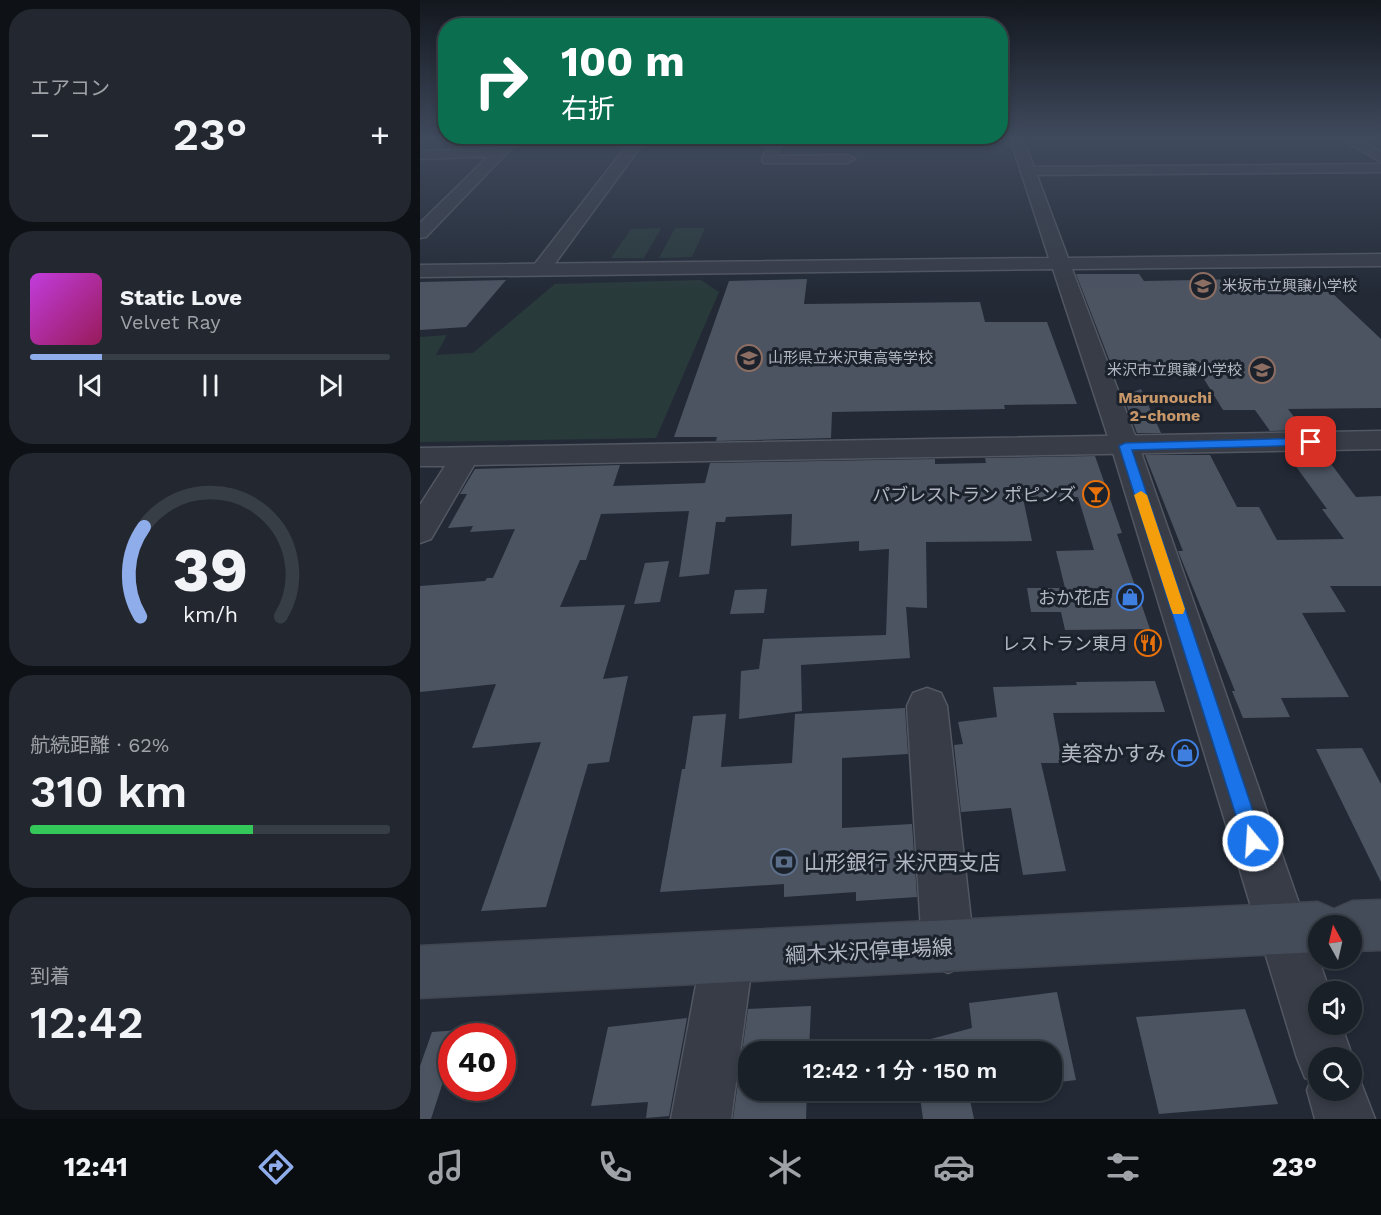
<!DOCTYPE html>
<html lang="ja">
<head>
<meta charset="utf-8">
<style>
	:root { --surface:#1a2028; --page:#232830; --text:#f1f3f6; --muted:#9fa3a8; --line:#383e45; --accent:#8fadeb }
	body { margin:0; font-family:"Work Sans","Noto Sans JP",sans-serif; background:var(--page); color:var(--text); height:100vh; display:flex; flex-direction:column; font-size:22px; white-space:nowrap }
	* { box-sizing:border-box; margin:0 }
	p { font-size:20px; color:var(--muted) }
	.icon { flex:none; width:33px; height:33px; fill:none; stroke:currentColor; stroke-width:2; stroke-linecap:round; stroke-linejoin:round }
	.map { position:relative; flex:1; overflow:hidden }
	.sheet { display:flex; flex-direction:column; gap:9px; padding:9px; background:#0e1216; width:420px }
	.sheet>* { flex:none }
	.banner { position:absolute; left:18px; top:18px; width:570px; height:126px; border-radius:24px; box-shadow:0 3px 9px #0003,0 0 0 2px var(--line); background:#0b6e4f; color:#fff; overflow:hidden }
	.needle { width:39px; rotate:352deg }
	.controls { position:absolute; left:888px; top:915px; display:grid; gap:12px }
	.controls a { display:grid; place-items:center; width:54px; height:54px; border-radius:50%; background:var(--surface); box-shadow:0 3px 9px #0003,0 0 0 2px var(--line); font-size:30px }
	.speed { position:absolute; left:18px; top:1023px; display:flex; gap:12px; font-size:30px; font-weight:700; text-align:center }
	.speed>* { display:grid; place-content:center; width:78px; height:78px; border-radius:50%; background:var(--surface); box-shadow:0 3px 9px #0003,0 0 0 2px var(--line); line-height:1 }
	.speed .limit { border:9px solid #d22; background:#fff; color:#111 }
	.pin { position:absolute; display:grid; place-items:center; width:51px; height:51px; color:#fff; margin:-26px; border-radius:12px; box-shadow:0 3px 9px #0006 }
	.me { position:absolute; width:66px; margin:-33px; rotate:342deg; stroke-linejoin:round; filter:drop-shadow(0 0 4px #0008) }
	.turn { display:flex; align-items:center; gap:21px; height:126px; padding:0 24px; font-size:27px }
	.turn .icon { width:78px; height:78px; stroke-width:2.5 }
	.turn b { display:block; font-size:42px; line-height:51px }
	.big { font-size:45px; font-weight:600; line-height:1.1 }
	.sheet .tile { flex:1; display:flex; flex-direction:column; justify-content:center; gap:9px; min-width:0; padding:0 21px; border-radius:24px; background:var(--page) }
	.sheet .dial { align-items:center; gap:0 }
	.dial svg { height:156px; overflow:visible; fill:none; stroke:var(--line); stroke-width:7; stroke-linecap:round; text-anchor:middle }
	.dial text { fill:var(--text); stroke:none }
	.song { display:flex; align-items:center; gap:18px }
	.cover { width:72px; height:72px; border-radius:9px; background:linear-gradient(135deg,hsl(290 70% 55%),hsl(330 70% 35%)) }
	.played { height:6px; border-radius:3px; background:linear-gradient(90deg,var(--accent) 20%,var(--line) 20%) }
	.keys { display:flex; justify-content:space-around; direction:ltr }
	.heat { display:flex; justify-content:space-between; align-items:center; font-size:33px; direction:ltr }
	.charge { height:9px; border-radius:4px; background:linear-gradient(90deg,#34c759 62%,var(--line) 0) }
	.trip { position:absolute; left:318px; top:1041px; width:324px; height:60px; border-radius:24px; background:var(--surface); box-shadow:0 3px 9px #0003,0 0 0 2px var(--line); font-weight:600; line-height:60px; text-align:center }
	.dock { display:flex; height:96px; justify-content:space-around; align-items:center; background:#0a0d10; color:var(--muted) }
	.dock .icon { width:42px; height:42px }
	.dock .on { color:var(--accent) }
	.dock b { font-size:27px; color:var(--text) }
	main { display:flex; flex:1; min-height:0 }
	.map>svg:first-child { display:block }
	.green { fill:#293a3b }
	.building { fill:#4c5462 }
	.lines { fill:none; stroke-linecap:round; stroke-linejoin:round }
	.minor-casing { stroke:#525762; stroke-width:3 }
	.tertiary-casing { stroke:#525762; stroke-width:3 }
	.secondary-casing { stroke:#404650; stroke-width:3 }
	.minor { fill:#373c47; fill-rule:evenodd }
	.tertiary { fill:#373c47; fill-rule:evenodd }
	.secondary { fill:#454c59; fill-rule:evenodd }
	.route { fill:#1a73e8; stroke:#114b97; stroke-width:1.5 }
	.slow { fill:#f59e0b }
	.labels { text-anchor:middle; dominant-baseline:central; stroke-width:6; stroke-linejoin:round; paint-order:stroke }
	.far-poi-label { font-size:15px; fill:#b2b7c3; stroke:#1c222c; text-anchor:start }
	.far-neighbourhood-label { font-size:16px; font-weight:bold; fill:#c79769; stroke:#1c222c }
	.poi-label { font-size:18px; fill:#b2b7c3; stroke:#1c222c; text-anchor:end }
	.near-poi-label { font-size:21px; fill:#b2b7c3; stroke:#1c222c; text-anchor:end }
	.near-street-label { font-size:21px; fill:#b2b7c3; stroke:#1c222c }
</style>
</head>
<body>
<main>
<section class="sheet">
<div class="tile"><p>エアコン</p>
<div class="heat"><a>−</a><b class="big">23°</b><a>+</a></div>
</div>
<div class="tile">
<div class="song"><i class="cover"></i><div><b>Static Love</b><p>Velvet Ray</p></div></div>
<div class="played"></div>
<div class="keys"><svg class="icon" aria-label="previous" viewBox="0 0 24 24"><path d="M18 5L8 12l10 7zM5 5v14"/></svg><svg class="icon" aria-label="pause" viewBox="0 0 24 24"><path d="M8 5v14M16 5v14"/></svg><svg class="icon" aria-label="next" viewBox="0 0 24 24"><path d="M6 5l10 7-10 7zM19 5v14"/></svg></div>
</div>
<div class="tile dial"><svg viewBox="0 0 100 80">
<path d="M14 69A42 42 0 1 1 86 69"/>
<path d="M14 69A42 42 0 0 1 16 23" stroke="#8fadeb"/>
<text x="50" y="56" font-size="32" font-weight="700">39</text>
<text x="50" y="72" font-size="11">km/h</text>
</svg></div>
<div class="tile"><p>航続距離 · 62%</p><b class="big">310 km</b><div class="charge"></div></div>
<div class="tile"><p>到着</p><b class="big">12:42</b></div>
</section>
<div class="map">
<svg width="961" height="1119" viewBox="0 0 961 1119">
	<rect width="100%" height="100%" fill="#232a36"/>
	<g class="green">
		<path d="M 241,228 L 224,258 L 191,258 L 211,229 Z"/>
		<path d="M 255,228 L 285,228 L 272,257 L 239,258 Z"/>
		<path d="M 281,280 L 299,292 L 236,438 L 0,442 L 0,337 L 27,335 L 16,355 L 53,353 L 135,284 Z"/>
	</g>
	<g class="building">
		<path d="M 656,274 L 719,274 L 724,281 L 885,278 L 900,292 L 911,292 L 961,339 L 961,408 L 868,409 L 884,430 L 850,431 L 835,410 L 803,410 L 776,366 L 692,367 Z"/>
		<path d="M 387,279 L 384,304 L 560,302 L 565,322 L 627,322 L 657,404 L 584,405 L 585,409 L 412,412 L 411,438 L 296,441 L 297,437 L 254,437 L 309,281 Z"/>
		<path d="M 86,280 L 46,327 L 0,330 L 0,282 Z"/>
		<path d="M 721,389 L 741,433 L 717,433 L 703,396 Z"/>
		<path d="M 902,452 L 936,497 L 961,496 L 961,586 L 910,586 L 926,612 L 882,613 L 929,697 L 861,698 L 870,717 L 823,718 L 812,691 L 815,691 L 758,551 L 763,551 L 725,455 L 790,455 L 817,507 L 839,507 L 857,540 L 924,539 L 902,509 L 907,509 L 866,453 Z"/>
		<path d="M 675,456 L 702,533 L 697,534 L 730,629 L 645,630 L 641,612 L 611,612 L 607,588 L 645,588 L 636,551 L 674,550 L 658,497 L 603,498 L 612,541 L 506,542 L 507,608 L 486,607 L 490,658 L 381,665 L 382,711 L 319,719 L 321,671 L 339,669 L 343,639 L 466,635 L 469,549 L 439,551 L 439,541 L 371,546 L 372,514 L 306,517 L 305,522 L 296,522 L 289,574 L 259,577 L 269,511 L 181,514 L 166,560 L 160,560 L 140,607 L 205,605 L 183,679 L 208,676 L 189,762 L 168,764 L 126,907 L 61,911 L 121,742 L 52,748 L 76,684 L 0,692 L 0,586 L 65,581 L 67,578 L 73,578 L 95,529 L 50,532 L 53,526 L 28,528 L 47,494 L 40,494 L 55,469 L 200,465 L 193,486 L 285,483 L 290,463 L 515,459 L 515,464 L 566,463 L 565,458 Z"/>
		<path d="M 249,561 L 240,602 L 214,604 L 225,563 Z"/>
		<path d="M 347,589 L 344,613 L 310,614 L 315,590 Z"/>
		<path d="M 735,681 L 745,712 L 633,713 L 642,763 L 621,763 L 646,871 L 603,875 L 591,808 L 541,812 L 534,745 L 543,744 L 538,722 L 577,717 L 573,687 L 657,685 L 656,682 Z"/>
		<path d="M 485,708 L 488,754 L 422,758 L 422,828 L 492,824 L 497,897 L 436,901 L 436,892 L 364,897 L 364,884 L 240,892 L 262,769 L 265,769 L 273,716 L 306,714 L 301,767 L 372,763 L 375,714 Z"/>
		<path d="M 942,748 L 961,784 L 961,882 L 896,749 Z"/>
		<path d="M 637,992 L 656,1080 L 632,1083 L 632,1052 L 493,1052 L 492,1044 L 552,1028 L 549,1003 Z"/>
		<path d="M 391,1006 L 389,1052 L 328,1052 L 328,1090 L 387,1090 L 386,1119 L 313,1119 L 328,1009 Z"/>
		<path d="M 825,1009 L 858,1104 L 739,1114 L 716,1017 Z"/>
		<path d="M 267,1018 L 249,1116 L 226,1118 L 228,1102 L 171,1106 L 188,1027 Z"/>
		<path d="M 39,1030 L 37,1036 L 32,1036 L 32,1054 L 11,1119 L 0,1119 L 0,1066 L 12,1032 Z"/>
		<path d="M 499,1090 L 578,1090 L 549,1095 L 554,1119 L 503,1119 Z"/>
	</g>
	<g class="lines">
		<defs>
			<g id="minor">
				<path d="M 350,138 L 363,138 L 357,156 L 428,155 L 435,159 L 428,163 L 344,163 L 342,160 Z"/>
				<path d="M 920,138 L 936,138 L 961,152 L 961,162 Z"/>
				<path d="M 216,139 L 223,143 L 128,273 L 114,273 L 111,269 L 114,265 L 211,140 Z"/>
				<path d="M 77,149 L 84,153 L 82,156 L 0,159 L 0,151 Z"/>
				<path d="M 961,164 L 961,172 L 607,175 L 600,171 L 607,167 Z"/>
				<path d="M 961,431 L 961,449 L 54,465 L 11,539 L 0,543 L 0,505 L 25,466 L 0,466 L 0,448 Z"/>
				<path d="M 507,688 L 521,693 L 527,706 L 554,947 L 546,965 L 528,973 L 510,965 L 502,947 L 487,706 L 493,693 Z"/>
				<path d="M 307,932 L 325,940 L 333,958 L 311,1119 L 251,1119 L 281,958 L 289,940 Z"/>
			</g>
			<g id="tertiary">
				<path d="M 87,138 L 101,138 L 6,237 L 0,238 L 0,223 Z"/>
				<path d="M 590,138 L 603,138 L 648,258 L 961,254 L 961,266 L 652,269 L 719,446 L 910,992 L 898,992 L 898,1024 L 921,1024 L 933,1058 L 932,1062 L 932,1058 L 898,1058 L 898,1090 L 932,1090 L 932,1067 L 936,1070 L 955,1119 L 895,1119 L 887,1090 L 891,1080 L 885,1078 L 877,1058 L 691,446 L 633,269 L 0,277 L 0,265 L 629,258 Z"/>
			</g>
			<path id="secondary" d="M 961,900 L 961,950 L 932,951 L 932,926 L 898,926 L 898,952 L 0,998 L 0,946 L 898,902 L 914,909 L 932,901 Z"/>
		</defs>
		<use href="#minor" class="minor-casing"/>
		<use href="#tertiary" class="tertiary-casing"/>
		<use href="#secondary" class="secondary-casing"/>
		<use href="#minor" class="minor"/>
		<use href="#tertiary" class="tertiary"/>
		<use href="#secondary" class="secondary"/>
	</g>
	<linearGradient id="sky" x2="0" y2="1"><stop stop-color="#13171e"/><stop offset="0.47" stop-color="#3f4a5d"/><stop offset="1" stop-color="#3f4a5d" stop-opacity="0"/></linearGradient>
	<rect width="961" height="294" fill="url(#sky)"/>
	<path class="route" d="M 891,438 L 895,439 L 895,445 L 712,450 L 843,841 L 840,848 L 833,851 L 826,848 L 824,841 L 699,446 L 705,443 Z"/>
	<path class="slow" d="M 721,491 L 727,495 L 765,609 L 763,614 L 753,614 L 751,609 L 714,495 Z"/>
	<defs>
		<symbol id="school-ring" viewBox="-11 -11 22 22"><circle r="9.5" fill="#1c222c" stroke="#8d6e63" stroke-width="1.5"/><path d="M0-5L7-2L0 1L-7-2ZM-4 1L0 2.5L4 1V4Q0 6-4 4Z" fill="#8d6e63"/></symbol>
		<symbol id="bar-ring" viewBox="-11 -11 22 22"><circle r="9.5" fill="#1c222c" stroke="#e8710a" stroke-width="1.5"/><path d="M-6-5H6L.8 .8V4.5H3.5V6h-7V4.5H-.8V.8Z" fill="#e8710a"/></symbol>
		<symbol id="shop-ring" viewBox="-11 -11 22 22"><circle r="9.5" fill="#1c222c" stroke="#3f7fe0" stroke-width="1.5"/><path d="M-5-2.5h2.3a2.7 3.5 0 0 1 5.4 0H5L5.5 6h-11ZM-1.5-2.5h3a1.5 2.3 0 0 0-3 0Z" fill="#3f7fe0"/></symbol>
		<symbol id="restaurant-ring" viewBox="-11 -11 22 22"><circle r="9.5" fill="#1c222c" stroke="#e8710a" stroke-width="1.5"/><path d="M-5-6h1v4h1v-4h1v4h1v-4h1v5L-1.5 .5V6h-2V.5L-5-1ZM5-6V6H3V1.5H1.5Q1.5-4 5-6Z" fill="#e8710a"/></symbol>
		<symbol id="bank-ring" viewBox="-11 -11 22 22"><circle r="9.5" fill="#1c222c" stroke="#5c6f8a" stroke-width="1.5"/><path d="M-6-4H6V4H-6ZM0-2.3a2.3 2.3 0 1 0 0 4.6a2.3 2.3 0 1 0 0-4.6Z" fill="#5c6f8a"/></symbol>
	</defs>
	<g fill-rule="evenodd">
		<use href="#school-ring" x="768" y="271" width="30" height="30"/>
		<use href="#school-ring" x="314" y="343" width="30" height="30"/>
		<use href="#school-ring" x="827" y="355" width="30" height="30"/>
		<use href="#bar-ring" x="661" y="479" width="30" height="30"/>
		<use href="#shop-ring" x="695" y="582" width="30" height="30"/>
		<use href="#restaurant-ring" x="713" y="628" width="30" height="30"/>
		<use href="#shop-ring" x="750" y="738" width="30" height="30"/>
		<use href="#bank-ring" x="349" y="847" width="30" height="30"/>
	</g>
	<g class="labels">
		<g class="far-poi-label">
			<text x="802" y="286">米坂市立興譲小学校</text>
			<text x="348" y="358">山形県立米沢東高等学校</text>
			<text x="822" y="370" text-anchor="end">米沢市立興譲小学校</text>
		</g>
		<g class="far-neighbourhood-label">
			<text x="745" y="397">Marunouchi<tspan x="745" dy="18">2-chome</tspan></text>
		</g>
		<g class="poi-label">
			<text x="656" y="494">パブレストラン ポピンズ</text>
			<text x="690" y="597">おか花店</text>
			<text x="708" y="643">レストラン東月</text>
		</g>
		<g class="near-poi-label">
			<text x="746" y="753">美容かすみ</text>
			<text x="384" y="862" text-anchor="start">山形銀行 米沢西支店</text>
		</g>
		<g class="near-street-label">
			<text transform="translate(449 951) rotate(-3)">綱木米沢停車場線</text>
		</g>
	</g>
</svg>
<div class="controls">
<a><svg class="needle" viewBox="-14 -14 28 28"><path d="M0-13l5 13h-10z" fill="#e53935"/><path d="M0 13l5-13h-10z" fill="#9fa3a8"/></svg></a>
<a><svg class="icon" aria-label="sound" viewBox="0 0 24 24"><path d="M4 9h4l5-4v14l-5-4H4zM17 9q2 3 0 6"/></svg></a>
<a><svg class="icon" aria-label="search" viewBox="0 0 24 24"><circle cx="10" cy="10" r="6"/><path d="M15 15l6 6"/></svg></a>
</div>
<div class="speed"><div class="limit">40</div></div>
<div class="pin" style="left:891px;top:442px;background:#d93025"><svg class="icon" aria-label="arrive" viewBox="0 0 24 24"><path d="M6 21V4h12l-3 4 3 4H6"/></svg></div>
<svg class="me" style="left:833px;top:841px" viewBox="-20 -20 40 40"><circle r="17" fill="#1a73e8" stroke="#fff" stroke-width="3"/><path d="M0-11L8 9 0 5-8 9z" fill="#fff"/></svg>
<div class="trip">12:42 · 1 分 · 150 m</div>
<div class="banner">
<div class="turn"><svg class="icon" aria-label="right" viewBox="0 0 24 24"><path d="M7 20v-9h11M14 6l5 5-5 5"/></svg><div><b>100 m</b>右折</div></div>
</div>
</div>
</main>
<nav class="dock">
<b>12:41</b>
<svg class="icon on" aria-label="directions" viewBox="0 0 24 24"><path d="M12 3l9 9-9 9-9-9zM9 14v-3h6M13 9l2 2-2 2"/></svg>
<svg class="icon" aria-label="music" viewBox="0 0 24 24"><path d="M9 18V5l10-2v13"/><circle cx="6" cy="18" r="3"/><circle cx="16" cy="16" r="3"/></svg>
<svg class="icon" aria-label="phone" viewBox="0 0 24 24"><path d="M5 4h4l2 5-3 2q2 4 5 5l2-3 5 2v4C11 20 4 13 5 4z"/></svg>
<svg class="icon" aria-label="climate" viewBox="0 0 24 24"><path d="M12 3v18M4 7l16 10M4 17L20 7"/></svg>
<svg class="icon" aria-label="car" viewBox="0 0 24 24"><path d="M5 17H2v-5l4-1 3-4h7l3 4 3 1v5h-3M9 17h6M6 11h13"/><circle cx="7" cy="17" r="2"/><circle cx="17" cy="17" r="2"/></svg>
<svg class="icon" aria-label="filters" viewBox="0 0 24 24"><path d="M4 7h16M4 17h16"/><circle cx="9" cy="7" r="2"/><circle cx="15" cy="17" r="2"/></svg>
<b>23°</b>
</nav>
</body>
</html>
